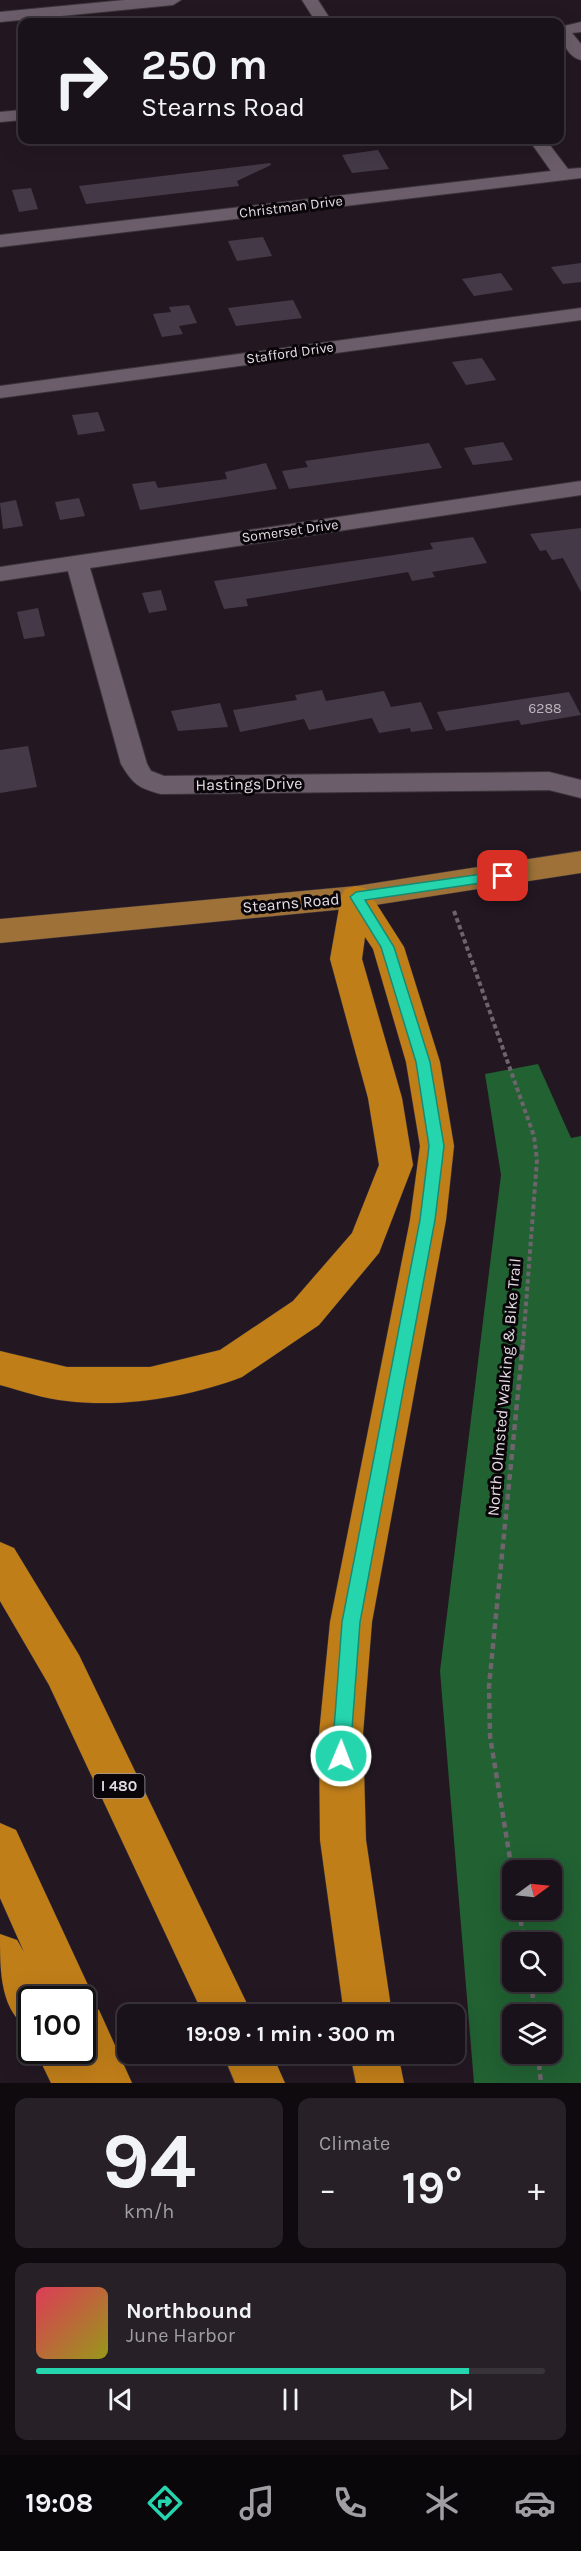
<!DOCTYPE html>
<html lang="en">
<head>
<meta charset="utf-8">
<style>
	:root { --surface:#1a121a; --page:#272027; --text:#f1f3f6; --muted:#9f9ea2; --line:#383239; --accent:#25d5ae }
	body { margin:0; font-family:Karla,sans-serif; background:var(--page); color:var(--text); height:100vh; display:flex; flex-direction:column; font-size:22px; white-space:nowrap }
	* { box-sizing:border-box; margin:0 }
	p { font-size:20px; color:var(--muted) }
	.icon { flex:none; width:33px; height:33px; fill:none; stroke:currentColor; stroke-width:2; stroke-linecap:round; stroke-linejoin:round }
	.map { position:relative; height:2083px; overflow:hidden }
	.side { display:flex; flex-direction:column; gap:15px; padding:15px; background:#0e0a0e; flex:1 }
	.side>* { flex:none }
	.top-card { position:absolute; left:18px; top:18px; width:546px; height:126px; border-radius:12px; box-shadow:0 6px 24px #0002,0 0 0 2px var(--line); background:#1a121a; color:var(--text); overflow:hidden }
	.needle { width:39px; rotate:75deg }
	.fabs { position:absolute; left:502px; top:1860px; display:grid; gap:12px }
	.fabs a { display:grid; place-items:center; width:60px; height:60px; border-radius:12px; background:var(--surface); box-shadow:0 6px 24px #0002,0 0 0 2px var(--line); font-size:30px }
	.speed { position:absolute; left:18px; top:1986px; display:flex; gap:12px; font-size:30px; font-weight:700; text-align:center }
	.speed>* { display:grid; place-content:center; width:78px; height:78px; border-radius:50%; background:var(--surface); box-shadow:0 6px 24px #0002,0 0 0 2px var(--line); line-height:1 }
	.speed .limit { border:3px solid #111; border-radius:9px; background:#fff; color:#111 }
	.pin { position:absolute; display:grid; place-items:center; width:51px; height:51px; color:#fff; margin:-26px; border-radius:12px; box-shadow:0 3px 9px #0006 }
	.me { position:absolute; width:66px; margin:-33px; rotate:1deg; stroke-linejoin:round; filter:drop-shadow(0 0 4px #0008) }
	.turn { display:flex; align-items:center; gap:21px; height:126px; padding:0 24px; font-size:27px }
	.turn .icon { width:78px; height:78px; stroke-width:2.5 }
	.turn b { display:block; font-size:42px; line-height:51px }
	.big { font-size:45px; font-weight:700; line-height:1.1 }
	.side .tile { flex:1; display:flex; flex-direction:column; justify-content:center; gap:9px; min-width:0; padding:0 21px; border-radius:12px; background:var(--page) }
	.side .dial { align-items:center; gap:0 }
	.dial b { font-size:78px; line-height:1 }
	.song { display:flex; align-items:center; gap:18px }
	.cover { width:72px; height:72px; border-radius:9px; background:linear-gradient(135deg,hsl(350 70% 55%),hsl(60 70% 35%)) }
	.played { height:6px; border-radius:3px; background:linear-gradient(90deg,var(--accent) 85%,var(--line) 85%) }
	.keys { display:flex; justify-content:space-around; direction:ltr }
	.heat { display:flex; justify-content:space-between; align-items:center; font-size:33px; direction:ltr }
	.side .tiles { flex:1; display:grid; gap:15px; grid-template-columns:1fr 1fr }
	.tile:last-child { grid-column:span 2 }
	.trip { position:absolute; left:117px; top:2004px; width:348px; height:60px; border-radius:12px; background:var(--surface); box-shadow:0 6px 24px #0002,0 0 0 2px var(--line); font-weight:700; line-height:60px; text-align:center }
	.tab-bar { display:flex; height:96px; justify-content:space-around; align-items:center; background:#0a070a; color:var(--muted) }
	.tab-bar .icon { width:42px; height:42px }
	.tab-bar .on { color:var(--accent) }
	.tab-bar b { font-size:27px; color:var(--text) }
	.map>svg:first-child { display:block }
	.forest { fill:#216132; fill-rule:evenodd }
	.building { fill:#443a47 }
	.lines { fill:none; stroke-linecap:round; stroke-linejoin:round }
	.minor-casing { stroke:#3c343b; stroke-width:2 }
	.major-casing { stroke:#3c343b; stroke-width:1 }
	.highway-casing { stroke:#3c343b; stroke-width:1 }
	.path-far1 { stroke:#6e646d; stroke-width:4; stroke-dasharray:4.5 3; stroke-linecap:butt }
	.path { stroke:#6e646d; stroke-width:4.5; stroke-dasharray:6 4; stroke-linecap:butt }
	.minor { fill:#6b5e6a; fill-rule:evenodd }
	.major { fill:#9e7139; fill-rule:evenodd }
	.highway { fill:#c07e19; fill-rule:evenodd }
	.route { fill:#25d5ae; stroke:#188a71; stroke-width:1.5 }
	.labels { text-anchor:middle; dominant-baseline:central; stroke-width:6; stroke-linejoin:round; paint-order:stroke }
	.far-street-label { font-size:14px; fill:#e5dde4; stroke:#090509 }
	.number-label { font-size:14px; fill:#bdb4bd }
	.shield { fill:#090509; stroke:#a39ca2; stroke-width:1.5 }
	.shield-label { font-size:15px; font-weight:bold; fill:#e5dde4 }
	.street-label { font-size:16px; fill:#e5dde4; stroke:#090509 }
</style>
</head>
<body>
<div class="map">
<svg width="581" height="2083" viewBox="0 0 581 2083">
	<rect width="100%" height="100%" fill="#231822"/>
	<path class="forest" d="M 538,1064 L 571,1138 L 581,1136 L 581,2083 L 474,2083 L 440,1671 L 501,1175 L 485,1074 ZM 513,1870 L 552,1870 L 552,1910 L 513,1910 ZM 513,1942 L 552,1942 L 552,1982 L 513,1982 ZM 513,2014 L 552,2014 L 552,2054 L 513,2054 Z"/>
	<g class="building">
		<path d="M 378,150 L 389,169 L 352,173 L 342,155 Z"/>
		<path d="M 270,163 L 271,165 L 237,181 L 239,186 L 86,204 L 79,186 Z"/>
		<path d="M 31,188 L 38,209 L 19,212 L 12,190 Z"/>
		<path d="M 263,237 L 272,256 L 237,261 L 228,241 Z"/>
		<path d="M 581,263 L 581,282 L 563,284 L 551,267 Z"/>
		<path d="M 501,273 L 513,290 L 474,296 L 462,279 Z"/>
		<path d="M 293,300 L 302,318 L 236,326 L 228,308 Z"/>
		<path d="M 189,305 L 197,323 L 179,326 L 183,334 L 162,337 L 153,314 L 171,312 L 169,307 Z"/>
		<path d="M 482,358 L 496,380 L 466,385 L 452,362 Z"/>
		<path d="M 98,412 L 105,431 L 78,435 L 72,415 Z"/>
		<path d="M 503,442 L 513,460 L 473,465 L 464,448 Z"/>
		<path d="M 429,443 L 442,468 L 289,489 L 282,471 L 308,467 L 305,461 Z"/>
		<path d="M 266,463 L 277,489 L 140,510 L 132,484 L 155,481 L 158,488 L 227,479 L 225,472 Z"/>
		<path d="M 79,498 L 85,516 L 60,520 L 55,502 Z"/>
		<path d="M 16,500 L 23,526 L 3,529 L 0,503 Z"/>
		<path d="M 581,528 L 581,592 L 563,558 L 552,560 L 546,550 L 540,551 L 530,534 Z"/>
		<path d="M 473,537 L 487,563 L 432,572 L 435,577 L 412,581 L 408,572 L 246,599 L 248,606 L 224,609 L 214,581 L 394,555 L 433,549 L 430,543 Z"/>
		<path d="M 161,590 L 167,610 L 149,613 L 142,593 Z"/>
		<path d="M 38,608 L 45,636 L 24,639 L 17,612 Z"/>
		<path d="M 322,690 L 326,701 L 384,691 L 391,707 L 421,702 L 433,729 L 411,732 L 410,728 L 379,733 L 372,718 L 309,730 L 304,719 L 240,732 L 233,710 L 297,700 L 295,695 Z"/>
		<path d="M 569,692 L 581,715 L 521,725 L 519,720 L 446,731 L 437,712 Z"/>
		<path d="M 220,703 L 228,727 L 178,731 L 171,711 Z"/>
		<path d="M 28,746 L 37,787 L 0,793 L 0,750 Z"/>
	</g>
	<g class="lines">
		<defs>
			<g id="minor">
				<path d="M 125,0 L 181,0 L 173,5 L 0,22 L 0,12 Z"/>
				<path d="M 302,0 L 318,0 L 332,22 L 316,22 Z"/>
				<path d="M 581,22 L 581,32 L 572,33 L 581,44 L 581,60 C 568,57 560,40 560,27 Z"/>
				<path d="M 22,110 L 22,120 L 0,122 L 0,112 Z"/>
				<path d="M 529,140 L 546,140 L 568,169 L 581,168 L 581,178 L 0,247 L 0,235 L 551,171 Z"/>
				<path d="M 581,308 L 581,320 L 0,398 L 0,386 Z"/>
				<path d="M 581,481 L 581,495 L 90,568 L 147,764 L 151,771 L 164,776 L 549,772 L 581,780 L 581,798 L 549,790 L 161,794 C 138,788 133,784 121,764 L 68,571 L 0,581 L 0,567 Z"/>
			</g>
			<path id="major" d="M 581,851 L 581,873 L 356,908 L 0,943 L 0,919 L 356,886 Z"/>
			<g id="highway">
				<path d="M 356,886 L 367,889 L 404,947 L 440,1062 L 454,1146 L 446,1220 L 372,1622 L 363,1734 L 366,1840 L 392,2014 L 344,2014 L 320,1840 L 319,1734 L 330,1622 L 410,1220 L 420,1146 L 406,1062 L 373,949 L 365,937 L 362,959 L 402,1098 L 413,1165 L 379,1253 L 319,1325 L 242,1377 C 190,1397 123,1408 67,1401 C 45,1399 22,1391 0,1385 L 0,1351 L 67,1367 L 150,1367 L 220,1350 L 293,1301 L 352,1233 L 379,1165 L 368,1098 L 330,959 L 341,897 L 345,889 Z"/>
				<path d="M 0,1542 L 14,1548 L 79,1655 L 252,2014 L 203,2014 L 49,1685 L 0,1601 Z"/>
				<path d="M 0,1823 L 16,1830 L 87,1983 L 94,2000 L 91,2007 L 99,2010 L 132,2083 L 51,2083 L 35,2050 L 82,2050 L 82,2000 L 32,2000 L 32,2031 C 0,2013 0,1972 0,1934 L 17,1940 L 24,1952 L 0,1898 Z"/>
				<path d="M 223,2054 L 272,2054 L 285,2083 L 235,2083 Z"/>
				<path d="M 350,2054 L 398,2054 L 404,2083 L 356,2083 Z"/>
			</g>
		</defs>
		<use href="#minor" class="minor-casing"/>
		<use href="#major" class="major-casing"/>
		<use href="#highway" class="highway-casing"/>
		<path class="path-far1" d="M 454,911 L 534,1136 L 537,1160 L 523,1344"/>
		<g class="path">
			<path d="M 513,1877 L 490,1736 L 489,1686 L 523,1342"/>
			<path d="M 519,1910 L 524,1942"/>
			<path d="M 531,1982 L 535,2014"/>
			<path d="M 538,2054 L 541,2083"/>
		</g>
		<use href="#minor" class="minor"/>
		<use href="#major" class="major"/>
		<use href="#highway" class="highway"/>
	</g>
	<path class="route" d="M 503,871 L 510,876 L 508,879 L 365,900 L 394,947 L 430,1062 L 444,1146 L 435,1220 L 360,1622 L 350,1756 L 348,1762 L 341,1765 L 335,1762 L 332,1756 L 342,1622 L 420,1220 L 429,1146 L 416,1062 L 381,947 L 350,897 L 356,892 Z"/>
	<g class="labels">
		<g class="far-street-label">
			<text transform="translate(291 207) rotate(-7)">Christman Drive</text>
			<text transform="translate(290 353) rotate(-8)">Stafford Drive</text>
			<text transform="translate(290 531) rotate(-8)">Somerset Drive</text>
		</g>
		<g class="number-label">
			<text x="545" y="708">6288</text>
		</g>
		<rect class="shield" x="93.5" y="1774" width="51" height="24" rx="4.5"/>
		<g class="shield-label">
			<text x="119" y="1786">I 480</text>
		</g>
		<g class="street-label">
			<text transform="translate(249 784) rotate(-1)">Hastings Drive</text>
			<text transform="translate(291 903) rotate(-5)">Stearns Road</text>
			<text transform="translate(504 1387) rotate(-85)">North Olmsted Walking &amp; Bike Trail</text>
		</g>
	</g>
</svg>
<div class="fabs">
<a><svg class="needle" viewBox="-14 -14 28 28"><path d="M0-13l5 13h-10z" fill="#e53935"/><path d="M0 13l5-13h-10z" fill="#9f9ea2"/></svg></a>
<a><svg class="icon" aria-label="search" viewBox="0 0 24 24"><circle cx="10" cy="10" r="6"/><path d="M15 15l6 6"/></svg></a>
<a><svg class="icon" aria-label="layers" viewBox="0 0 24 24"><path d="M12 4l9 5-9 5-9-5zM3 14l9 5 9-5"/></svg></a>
</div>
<div class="speed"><div class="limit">100</div></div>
<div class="pin" style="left:503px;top:876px;background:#d93025"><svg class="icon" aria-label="arrive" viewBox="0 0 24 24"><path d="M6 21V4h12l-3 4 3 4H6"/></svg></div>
<svg class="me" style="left:341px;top:1756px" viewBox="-20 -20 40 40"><circle r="17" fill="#25d5ae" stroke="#fff" stroke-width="3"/><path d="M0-11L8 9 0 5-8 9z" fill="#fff"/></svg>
<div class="trip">19:09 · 1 min · 300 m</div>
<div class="top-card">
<div class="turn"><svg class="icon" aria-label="right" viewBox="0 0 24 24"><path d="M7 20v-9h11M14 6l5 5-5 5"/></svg><div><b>250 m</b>Stearns Road</div></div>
</div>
</div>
<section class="side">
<div class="tiles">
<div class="tile dial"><b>94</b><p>km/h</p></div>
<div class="tile"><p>Climate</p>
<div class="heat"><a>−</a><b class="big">19°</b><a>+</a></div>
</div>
<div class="tile">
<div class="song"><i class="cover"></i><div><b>Northbound</b><p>June Harbor</p></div></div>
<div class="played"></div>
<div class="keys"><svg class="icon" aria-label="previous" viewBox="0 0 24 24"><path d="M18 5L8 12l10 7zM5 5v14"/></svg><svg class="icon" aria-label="pause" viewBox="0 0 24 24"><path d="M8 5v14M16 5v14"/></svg><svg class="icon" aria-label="next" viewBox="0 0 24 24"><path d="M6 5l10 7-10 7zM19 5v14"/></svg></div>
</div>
</div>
</section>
<nav class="tab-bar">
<b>19:08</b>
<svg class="icon on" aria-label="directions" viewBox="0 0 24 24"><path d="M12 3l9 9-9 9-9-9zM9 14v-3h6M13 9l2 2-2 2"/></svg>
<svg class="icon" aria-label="music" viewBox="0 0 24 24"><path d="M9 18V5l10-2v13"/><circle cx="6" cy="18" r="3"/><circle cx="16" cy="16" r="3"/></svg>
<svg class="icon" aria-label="phone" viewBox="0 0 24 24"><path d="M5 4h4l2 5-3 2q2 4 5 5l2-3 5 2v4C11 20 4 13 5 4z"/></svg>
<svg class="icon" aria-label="climate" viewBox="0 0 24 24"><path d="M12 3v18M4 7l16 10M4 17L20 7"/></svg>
<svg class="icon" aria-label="car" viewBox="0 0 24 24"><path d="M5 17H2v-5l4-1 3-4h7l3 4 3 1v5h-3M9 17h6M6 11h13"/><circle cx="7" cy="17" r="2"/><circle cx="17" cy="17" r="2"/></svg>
</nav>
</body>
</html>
